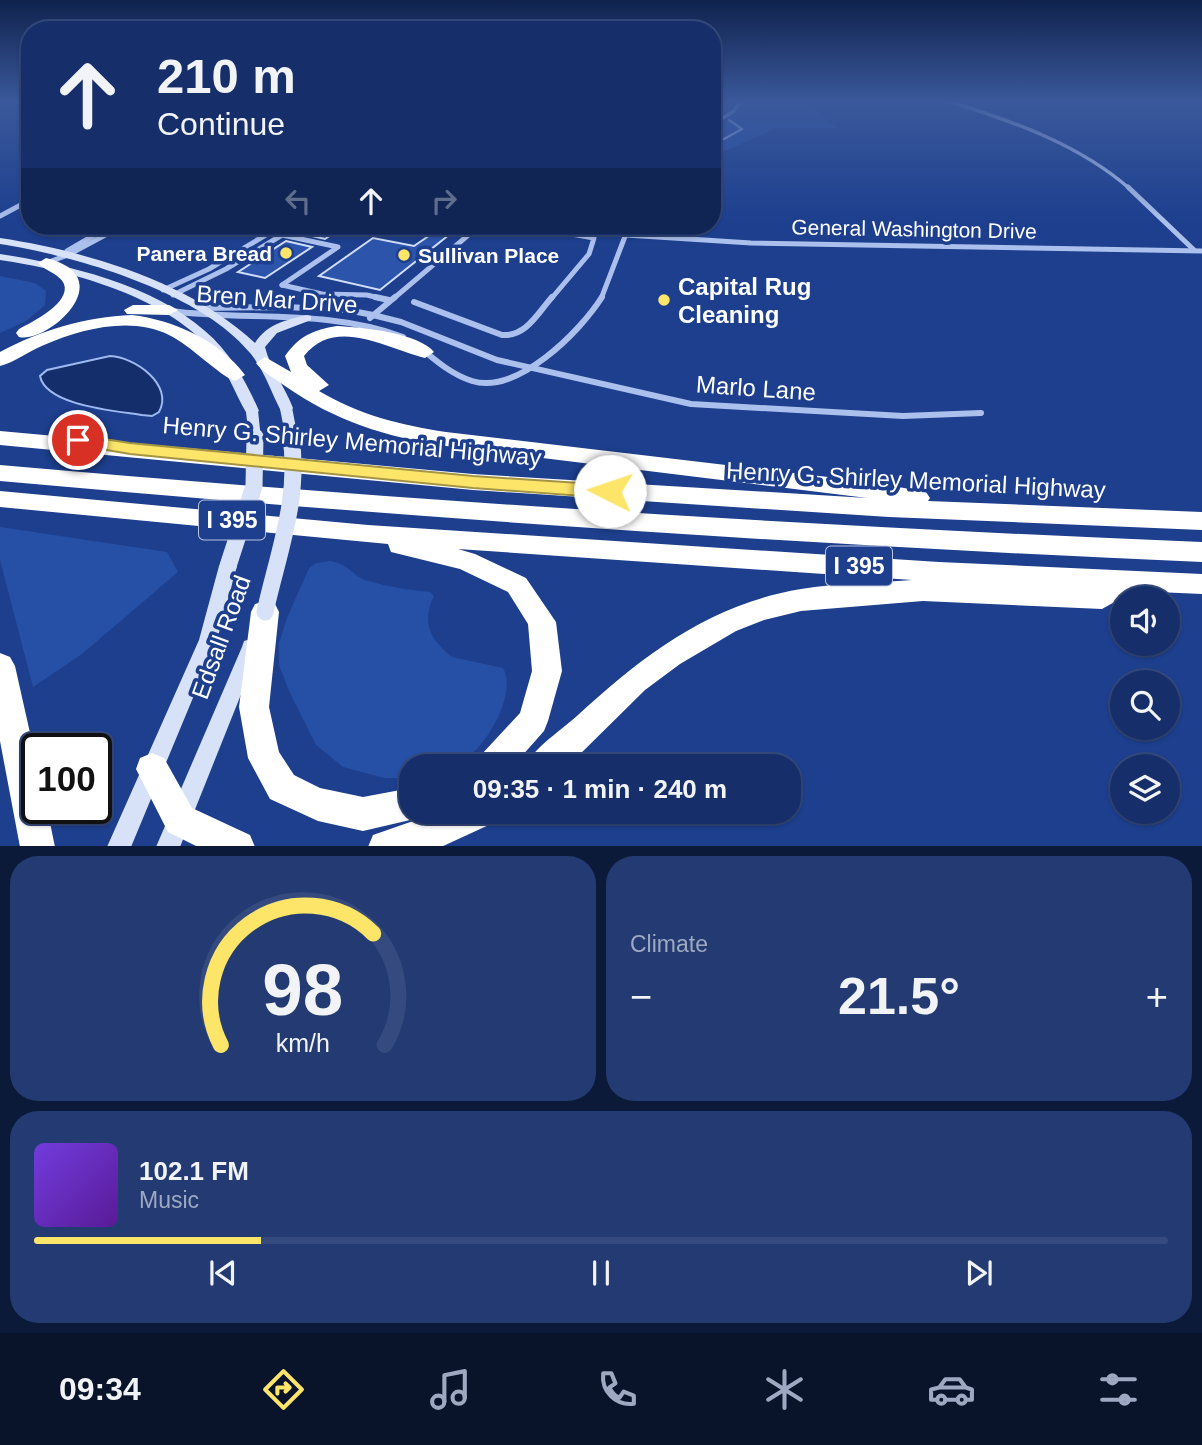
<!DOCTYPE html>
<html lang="en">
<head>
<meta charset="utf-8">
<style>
	:root { --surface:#162f6a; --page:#233b72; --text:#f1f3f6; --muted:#9ea9c1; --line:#354a7e; --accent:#fce569 }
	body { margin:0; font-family:Helvetica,sans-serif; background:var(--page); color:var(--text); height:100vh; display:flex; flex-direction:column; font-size:26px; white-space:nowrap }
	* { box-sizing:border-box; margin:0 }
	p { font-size:23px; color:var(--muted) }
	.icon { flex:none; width:38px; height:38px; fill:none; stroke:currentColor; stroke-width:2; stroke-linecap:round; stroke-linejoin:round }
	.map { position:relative; height:846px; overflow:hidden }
	.panel { display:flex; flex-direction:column; gap:10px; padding:10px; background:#0c1a3a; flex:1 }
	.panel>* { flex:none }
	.top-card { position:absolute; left:21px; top:21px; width:700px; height:214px; border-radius:28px; box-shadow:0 2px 5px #0004,0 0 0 2px var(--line); background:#162f6a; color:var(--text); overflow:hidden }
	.buttons { position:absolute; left:1110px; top:586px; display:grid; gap:14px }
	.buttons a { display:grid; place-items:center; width:70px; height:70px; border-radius:50%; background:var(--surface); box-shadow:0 2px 5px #0004,0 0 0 2px var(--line); font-size:35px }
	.speed { position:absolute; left:21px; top:733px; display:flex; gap:14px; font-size:35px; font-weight:700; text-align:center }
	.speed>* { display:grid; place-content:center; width:91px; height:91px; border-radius:50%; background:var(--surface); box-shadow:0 2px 5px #0004,0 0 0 2px var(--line); line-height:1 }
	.speed .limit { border:4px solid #111; border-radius:10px; background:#fff; color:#111 }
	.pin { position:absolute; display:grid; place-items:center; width:60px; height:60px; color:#fff; margin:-30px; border:4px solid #fff; border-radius:50%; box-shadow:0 2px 7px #0007 }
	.me { position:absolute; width:77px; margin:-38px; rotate:274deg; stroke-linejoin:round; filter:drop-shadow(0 0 5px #0008) }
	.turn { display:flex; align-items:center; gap:24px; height:147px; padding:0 21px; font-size:32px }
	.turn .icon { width:91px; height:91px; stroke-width:2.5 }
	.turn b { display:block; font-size:49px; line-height:60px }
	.lanes { display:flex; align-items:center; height:66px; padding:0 21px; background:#0003; justify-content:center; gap:35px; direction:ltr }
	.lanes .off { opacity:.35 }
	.big { font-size:52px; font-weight:600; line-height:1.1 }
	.panel .card { flex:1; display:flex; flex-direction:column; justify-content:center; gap:10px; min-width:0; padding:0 24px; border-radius:28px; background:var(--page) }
	.panel .dial { align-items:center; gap:0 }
	.dial svg { height:182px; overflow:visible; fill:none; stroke:var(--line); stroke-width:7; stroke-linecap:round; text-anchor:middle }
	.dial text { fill:var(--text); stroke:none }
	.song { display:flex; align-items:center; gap:21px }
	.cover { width:84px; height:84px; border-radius:10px; background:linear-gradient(135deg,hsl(260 70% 55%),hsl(270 70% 35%)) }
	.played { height:7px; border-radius:4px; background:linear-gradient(90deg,var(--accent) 20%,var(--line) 20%) }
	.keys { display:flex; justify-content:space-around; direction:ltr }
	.heat { display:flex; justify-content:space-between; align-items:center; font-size:38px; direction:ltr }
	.panel .tiles { flex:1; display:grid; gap:10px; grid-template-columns:1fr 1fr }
	.card:last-child { grid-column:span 2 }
	.trip { position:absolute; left:399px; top:754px; width:402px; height:70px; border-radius:28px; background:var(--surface); box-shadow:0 2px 5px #0004,0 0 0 2px var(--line); font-weight:600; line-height:70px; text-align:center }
	.tab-bar { display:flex; height:112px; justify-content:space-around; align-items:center; background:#09132a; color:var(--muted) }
	.tab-bar .icon { width:49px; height:49px }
	.tab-bar .active { color:var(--accent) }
	.tab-bar b { font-size:32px; color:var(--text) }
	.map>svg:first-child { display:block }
	.green { fill:#264fa6 }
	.water { fill:#142e6c; stroke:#9eb9ef; stroke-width:2 }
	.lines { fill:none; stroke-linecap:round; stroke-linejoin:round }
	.stream { stroke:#9eb9ef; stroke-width:2.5 }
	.building { fill:#2c54ab; stroke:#d0def9; stroke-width:2 }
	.street-far2 { stroke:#abc0ed; stroke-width:3.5 }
	.street-far1 { stroke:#abc0ed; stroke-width:5 }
	.street { stroke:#abc0ed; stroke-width:6 }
	.secondary { fill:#d7e2f9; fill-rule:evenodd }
	.highway { fill:#fff; fill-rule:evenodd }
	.secondary-bridge-far1 { stroke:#d7e2f9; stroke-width:12 }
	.secondary-bridge { stroke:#d7e2f9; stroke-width:17 }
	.route { fill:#fce569; stroke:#a49544; stroke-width:2 }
	.poi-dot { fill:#fce569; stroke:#1d3f8e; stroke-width:2.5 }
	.labels { text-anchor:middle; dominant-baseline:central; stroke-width:7; stroke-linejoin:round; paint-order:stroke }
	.far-street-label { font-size:21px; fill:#fff; stroke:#1d3f8e }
	.far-poi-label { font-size:21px; font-weight:bold; fill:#fff; stroke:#1d3f8e; text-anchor:end }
	.shield { fill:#1d3f8e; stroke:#bbc5dd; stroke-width:2 }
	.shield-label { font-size:23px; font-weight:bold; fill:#fff }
	.poi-label { font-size:24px; font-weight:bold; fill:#fff; stroke:#1d3f8e; text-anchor:start }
	.street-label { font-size:24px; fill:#fff; stroke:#1d3f8e }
</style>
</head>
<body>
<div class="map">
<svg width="1202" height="847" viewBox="0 0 1202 847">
	<rect width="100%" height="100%" fill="#1d3f8e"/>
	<g class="green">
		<path d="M 712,102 L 804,102 L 838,128 L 776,128 L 712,157 Z"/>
		<path d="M 0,276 L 35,283 L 46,291 L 45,305 L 26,321 L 0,333 Z"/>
		<path d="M 0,527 L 167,552 L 178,572 L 82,654 L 33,687 L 0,560 Z"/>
		<path d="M 330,561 C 352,565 352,577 369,581 C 388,587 410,590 430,592 L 434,596 C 421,623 430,639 452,657 L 503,668 C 519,695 481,760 450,766 C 438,769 423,766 411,766 L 411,778 L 384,778 L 343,767 L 316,745 L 289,691 L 279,665 L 279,643 L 287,618 L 309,568 L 316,563 Z"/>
	</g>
	<path class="water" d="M 110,356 C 135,357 174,385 159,412 L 152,416 L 142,415 C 117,411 46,406 40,376 L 47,370 Z"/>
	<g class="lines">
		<g class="stream">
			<path d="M 712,104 L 719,106 L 721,114"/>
			<path d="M 724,139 L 742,129 L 729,120"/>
		</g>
	</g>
	<g class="building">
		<path d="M 311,226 L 337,231 L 325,239 L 299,233 Z"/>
		<path d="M 436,231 L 450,234 L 380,290 L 319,276 L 373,238 L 414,246 Z"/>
		<path d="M 286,241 L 312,247 L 265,278 L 238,272 Z"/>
	</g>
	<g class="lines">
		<g class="street-far2">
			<path d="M 951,102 C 1015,122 1080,145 1130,189"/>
			<path d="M 712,124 L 733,112 L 740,102"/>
		</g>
		<g class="street-far1">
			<path d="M 1128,187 L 1194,250"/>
			<path d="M 0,216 L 30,200"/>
			<path d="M 240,226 L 338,247 L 282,285"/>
			<path d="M 526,226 L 594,238 L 589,254 L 551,299"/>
			<path d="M 626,235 L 751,243 L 1202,251"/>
			<path d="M 67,251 L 110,226"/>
			<path d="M 46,263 L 68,255 L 122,226"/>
			<path d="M 282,285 L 322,294 L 367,295 L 383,299"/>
			<path d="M 163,290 L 209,269 L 269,233"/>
			<path d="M 173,295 L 226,269 L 282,235"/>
			<path d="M 393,299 L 479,226"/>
			<path d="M 601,299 L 629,226"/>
		</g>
		<g class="street">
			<path d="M 375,297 L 389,300"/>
			<path d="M 414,302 L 502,335 C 526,337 538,313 552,297"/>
			<path d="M 202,308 L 286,307 L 347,310 L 373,315 L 401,322 L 497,360 L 691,404 L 903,416 L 981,413"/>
			<path d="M 170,311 C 248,321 328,309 403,337"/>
			<path d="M 370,318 L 395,297"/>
			<path d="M 422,349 C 437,362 453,375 472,381 C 517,395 580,332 602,297"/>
		</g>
		<g class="secondary">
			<path d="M 0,238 C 86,251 190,282 255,343 C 267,324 286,320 307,315 L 311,316 L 311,320 L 277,333 L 265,347 C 270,368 285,387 293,408 L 291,411 L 281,411 C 271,392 265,372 251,354 C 201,292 76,256 0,244 Z"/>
			<path d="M 0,254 C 66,264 154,285 205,331 C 230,352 246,381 259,411 L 252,415 L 247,414 C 234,392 227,369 210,349 C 163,295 68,270 0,260 Z"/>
			<path d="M 228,559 L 234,561 L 237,566 L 217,640 L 131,847 L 107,847 L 199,640 L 219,566 L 222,561 Z"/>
			<path d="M 251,639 L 258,641 L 260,647 L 180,847 L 156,847 L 242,647 L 244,641 Z"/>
		</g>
		<g class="highway">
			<path d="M 46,258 C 123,277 48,344 19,337 L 16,333 L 19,329 C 32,322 71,303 64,284 C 60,274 45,271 38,263 Z"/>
			<path d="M 133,305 L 169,305 L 178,310 L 169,315 L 127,314 L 124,310 Z"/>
			<path d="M 132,315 C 173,320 219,340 245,375 L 235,381 C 221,377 189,344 169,335 C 131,316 81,329 44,345 C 29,351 15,362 0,366 L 0,352 C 41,330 85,317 132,315 Z"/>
			<path d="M 337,326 C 361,327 419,333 434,352 L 425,358 C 386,348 335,316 304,356 L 307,365 L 329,385 L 319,391 C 359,415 401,425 446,432 L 871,482 L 926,492 L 930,498 L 928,501 L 1202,512 L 1202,530 L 889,517 L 473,490 L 0,445 L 0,431 L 473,474 L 867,498 L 446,446 C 386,437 335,421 285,386 C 276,379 263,373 256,363 L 265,357 L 291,372 L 285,356 C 299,336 313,330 337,326 Z"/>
			<path d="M 0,465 C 400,500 801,526 1202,542 L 1202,562 C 801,545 400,517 0,481 Z"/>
			<path d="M 0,491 L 368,525 L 939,562 L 1202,574 L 1202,594 L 1134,591 L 1102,609 L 923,601 L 801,611 L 764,620 L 736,631 L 680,664 L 645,690 L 568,766 L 526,766 C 532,749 563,729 578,715 C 643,655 710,604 801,589 C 837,583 876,583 912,580 L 458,549 L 475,554 L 526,578 L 556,622 L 562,671 L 548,721 L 544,731 L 513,766 L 476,766 L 481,755 L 520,713 L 532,671 L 528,624 L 508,592 L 460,569 L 391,552 L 388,544 L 0,507 Z"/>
			<path d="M 265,601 L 275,604 L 279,612 L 269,707 L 279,752 L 294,775 L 320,788 L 363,797 L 411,788 L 411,812 L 425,812 L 423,817 L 363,831 L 318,821 L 270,799 L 248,758 L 239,707 L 251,612 L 255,604 Z"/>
			<path d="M 0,653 L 10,657 L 15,666 L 37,764 L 37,808 L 47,808 L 55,847 L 20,847 L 0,741 Z"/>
			<path d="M 152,753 L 164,758 L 192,808 L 250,835 L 255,847 L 198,847 L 168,832 L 136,769 L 140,758 Z"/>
			<path d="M 439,812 L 496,812 L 491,824 L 441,847 L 368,847 L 373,835 Z"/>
		</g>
		<g class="secondary-bridge-far1">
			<path d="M 286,408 L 292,439"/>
			<path d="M 252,411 L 255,439"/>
		</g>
		<g class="secondary-bridge">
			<path d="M 228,566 L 254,486 L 255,437"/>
			<path d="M 265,612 C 278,553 300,499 291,437"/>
		</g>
	</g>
	<linearGradient id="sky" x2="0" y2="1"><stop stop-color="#10234e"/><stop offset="0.46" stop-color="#3a589b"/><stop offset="1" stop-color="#3a589b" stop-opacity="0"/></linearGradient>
	<rect width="1202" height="221" fill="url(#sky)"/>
	<path class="route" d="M 78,435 L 130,443 L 473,476 L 610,485 L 619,491 L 610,498 L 473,488 L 130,454 L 72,444 L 70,440 L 72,437 Z"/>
	<g class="poi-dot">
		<circle cx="286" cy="253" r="7"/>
		<circle cx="404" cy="255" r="7"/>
		<circle cx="664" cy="300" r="7"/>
	</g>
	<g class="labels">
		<g class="far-street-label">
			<text transform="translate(914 229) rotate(1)">General Washington Drive</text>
		</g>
		<g class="far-poi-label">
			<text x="272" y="253">Panera Bread</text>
			<text x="418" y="255" text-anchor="start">Sullivan Place</text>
		</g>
		<g class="shield">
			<rect x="199" y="500.5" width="66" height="39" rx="5"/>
			<rect x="826" y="546.5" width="66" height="39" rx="5"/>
		</g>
		<g class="shield-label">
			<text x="232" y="520">I 395</text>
			<text x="859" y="566">I 395</text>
		</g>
		<g class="poi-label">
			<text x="678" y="286">Capital Rug<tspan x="678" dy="28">Cleaning</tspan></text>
		</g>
		<g class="street-label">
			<text transform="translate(277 299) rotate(4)">Bren Mar Drive</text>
			<text transform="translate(756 388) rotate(4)">Marlo Lane</text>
			<text transform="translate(352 441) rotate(5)">Henry G. Shirley Memorial Highway</text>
			<text transform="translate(916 480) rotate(3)">Henry G. Shirley Memorial Highway</text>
			<text transform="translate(221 637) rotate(-70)">Edsall Road</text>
		</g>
	</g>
</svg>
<div class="buttons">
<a><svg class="icon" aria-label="sound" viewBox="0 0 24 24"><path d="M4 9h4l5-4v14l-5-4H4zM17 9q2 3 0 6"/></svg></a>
<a><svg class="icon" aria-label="search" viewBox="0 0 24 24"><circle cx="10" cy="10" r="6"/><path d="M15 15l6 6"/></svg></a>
<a><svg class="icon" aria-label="layers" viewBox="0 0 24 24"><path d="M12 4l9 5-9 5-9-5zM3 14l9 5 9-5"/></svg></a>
</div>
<div class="speed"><div class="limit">100</div></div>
<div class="pin" style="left:78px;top:440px;background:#d93025"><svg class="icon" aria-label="arrive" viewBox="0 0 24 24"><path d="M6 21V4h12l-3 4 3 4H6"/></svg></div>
<svg class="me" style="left:610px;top:491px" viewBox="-20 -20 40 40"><circle r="19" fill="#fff"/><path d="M0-13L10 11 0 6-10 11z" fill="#fce569"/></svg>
<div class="trip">09:35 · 1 min · 240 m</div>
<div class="top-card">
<div class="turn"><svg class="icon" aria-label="ahead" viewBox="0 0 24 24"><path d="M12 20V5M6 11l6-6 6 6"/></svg><div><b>210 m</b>Continue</div></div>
<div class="lanes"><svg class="icon off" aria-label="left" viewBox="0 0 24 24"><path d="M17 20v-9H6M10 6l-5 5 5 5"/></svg><svg class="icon" aria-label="ahead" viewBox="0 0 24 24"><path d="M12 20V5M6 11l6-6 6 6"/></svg><svg class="icon off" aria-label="right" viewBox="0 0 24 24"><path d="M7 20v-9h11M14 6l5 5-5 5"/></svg></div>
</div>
</div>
<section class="panel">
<div class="tiles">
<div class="card dial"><svg viewBox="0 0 100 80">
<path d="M14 69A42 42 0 1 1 86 69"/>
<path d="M14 69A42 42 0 0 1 81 20" stroke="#fce569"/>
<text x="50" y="56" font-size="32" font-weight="700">98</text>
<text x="50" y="72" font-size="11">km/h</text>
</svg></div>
<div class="card"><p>Climate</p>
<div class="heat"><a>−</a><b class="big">21.5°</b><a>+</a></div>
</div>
<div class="card">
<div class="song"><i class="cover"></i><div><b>102.1 FM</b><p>Music</p></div></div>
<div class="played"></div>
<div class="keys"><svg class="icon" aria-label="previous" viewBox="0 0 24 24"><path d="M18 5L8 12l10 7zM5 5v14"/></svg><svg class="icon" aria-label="pause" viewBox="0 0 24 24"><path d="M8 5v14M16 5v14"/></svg><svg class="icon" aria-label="next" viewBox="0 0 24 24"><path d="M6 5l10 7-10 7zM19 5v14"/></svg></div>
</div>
</div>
</section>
<nav class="tab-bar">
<b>09:34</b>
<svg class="icon active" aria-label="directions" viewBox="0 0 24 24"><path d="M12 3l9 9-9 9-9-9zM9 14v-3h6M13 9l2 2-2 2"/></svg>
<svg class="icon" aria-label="music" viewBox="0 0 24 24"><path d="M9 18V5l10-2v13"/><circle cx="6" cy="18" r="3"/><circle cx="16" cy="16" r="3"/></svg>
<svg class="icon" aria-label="phone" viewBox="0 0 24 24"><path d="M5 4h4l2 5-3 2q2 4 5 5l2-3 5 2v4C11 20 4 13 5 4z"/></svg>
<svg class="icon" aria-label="climate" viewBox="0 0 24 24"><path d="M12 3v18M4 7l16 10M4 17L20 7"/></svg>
<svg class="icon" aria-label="car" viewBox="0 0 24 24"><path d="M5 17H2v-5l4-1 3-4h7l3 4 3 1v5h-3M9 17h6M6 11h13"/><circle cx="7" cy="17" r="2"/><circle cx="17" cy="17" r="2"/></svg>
<svg class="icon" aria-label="filters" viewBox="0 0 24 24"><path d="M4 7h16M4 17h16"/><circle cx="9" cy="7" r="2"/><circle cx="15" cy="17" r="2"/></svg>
</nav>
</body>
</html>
